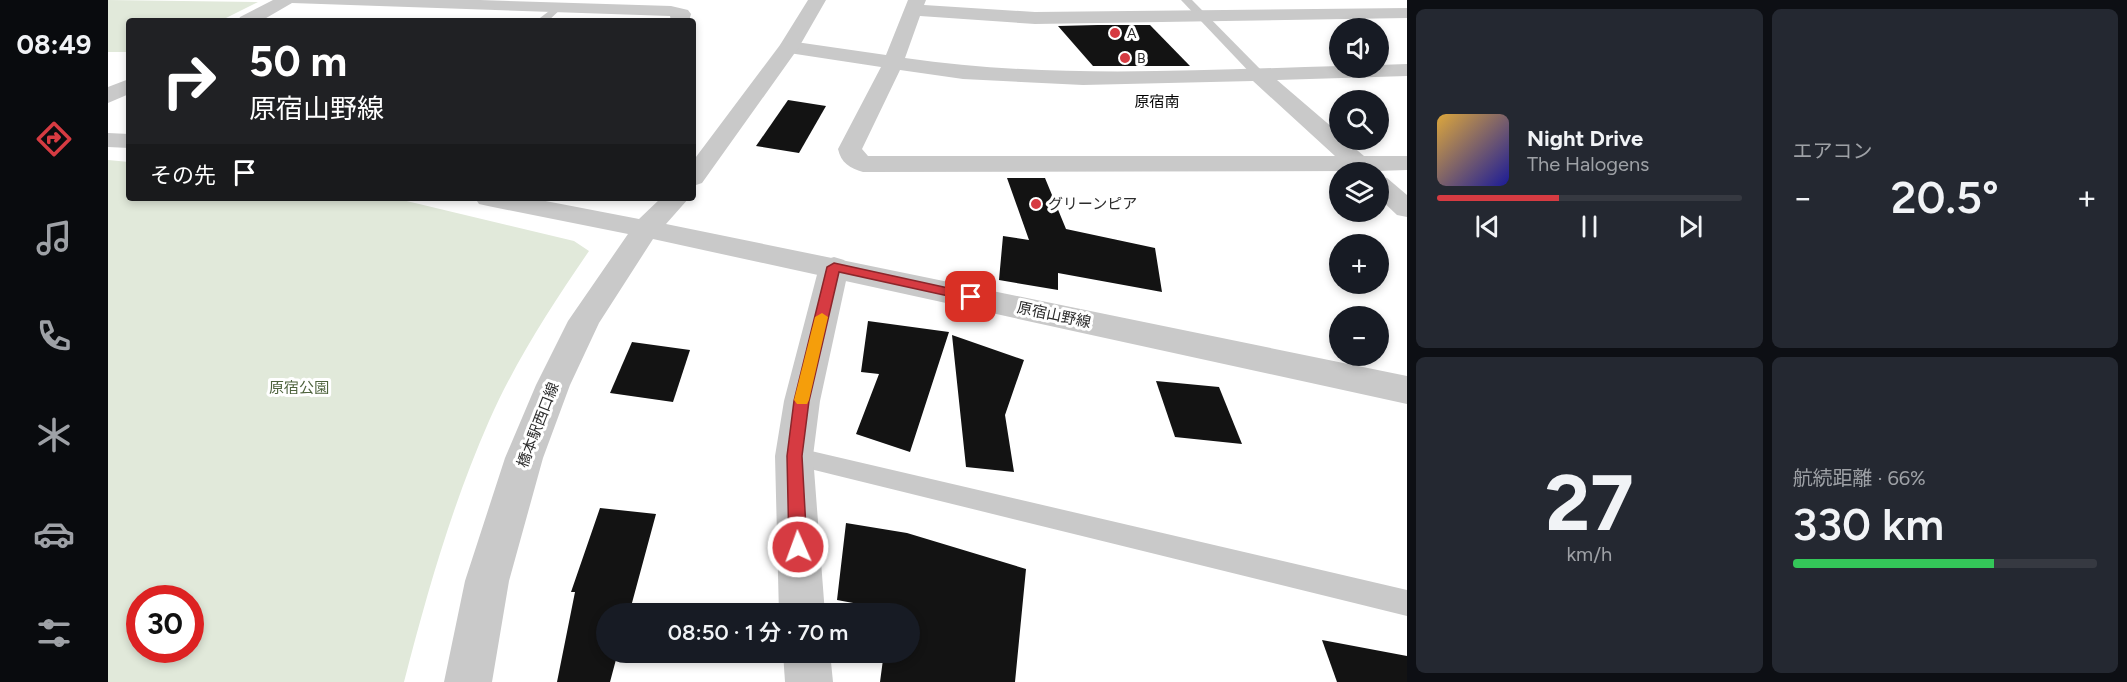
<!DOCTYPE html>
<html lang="ja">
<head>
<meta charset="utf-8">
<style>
	:root { --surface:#171b24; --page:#242831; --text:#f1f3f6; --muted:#9ea1a6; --line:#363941; --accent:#d63b42 }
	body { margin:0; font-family:Figtree,"Noto Sans JP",sans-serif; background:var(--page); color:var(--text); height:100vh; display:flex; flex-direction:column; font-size:22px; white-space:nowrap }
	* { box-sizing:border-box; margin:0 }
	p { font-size:20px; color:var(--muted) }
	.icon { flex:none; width:33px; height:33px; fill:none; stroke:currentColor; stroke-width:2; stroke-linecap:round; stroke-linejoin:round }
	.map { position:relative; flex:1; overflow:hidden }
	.panel { display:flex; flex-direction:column; gap:9px; padding:9px; background:#0d0f14; width:720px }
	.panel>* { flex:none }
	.top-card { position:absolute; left:18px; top:18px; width:570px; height:183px; border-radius:6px; box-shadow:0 3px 9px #0003; background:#202124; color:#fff; overflow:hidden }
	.tools { position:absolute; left:1221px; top:18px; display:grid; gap:12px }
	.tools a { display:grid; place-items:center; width:60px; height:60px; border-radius:50%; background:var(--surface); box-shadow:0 3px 9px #0003; font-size:30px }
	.speed { position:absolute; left:18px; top:585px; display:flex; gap:12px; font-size:30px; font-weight:700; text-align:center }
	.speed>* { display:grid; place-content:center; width:78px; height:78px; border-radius:50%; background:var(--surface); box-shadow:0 3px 9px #0003; line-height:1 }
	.speed .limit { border:9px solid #d22; background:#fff; color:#111 }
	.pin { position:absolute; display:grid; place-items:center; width:51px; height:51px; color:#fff; margin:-26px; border-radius:12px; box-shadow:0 3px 9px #0006 }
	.me { position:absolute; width:66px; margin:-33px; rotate:358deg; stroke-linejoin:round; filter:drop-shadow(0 0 4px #0008) }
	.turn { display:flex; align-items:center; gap:21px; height:126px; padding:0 24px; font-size:27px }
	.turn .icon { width:78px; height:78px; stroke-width:2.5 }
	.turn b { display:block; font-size:42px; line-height:51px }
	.then { display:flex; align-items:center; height:57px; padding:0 24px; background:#0003; gap:12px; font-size:22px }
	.big { font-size:45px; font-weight:600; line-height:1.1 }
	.panel .widget { flex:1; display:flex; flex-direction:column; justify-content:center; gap:9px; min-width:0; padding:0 21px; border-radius:9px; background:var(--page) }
	.panel .dial { align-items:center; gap:0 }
	.dial b { font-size:78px; line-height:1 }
	.song { display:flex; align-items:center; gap:18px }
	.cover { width:72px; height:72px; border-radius:9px; background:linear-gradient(135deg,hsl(40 70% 55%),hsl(240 70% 35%)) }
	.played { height:6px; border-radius:3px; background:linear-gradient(90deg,var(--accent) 40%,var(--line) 40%) }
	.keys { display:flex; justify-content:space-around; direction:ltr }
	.heat { display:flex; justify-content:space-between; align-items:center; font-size:33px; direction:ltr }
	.charge { height:9px; border-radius:4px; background:linear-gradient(90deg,#34c759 66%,var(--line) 0) }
	.panel .tiles { flex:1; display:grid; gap:9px; grid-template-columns:repeat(2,1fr) }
	.trip { position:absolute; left:488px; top:603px; width:324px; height:60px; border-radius:30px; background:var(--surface); box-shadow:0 3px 9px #0003; font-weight:600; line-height:60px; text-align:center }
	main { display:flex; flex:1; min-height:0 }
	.tabs { display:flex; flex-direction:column; width:108px; justify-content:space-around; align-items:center; background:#090b0e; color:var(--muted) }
	.tabs .icon { width:42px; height:42px }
	.tabs .selected { color:var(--accent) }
	.tabs b { font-size:27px; color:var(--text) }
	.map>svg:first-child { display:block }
	.green { fill:#e1e9da; fill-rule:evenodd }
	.building { fill:#131313 }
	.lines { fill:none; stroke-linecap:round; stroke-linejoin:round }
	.service { fill:#c9c9c9; fill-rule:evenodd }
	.minor { fill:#c9c9c9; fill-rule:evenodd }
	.tertiary { fill:#c9c9c9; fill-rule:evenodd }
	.route { fill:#d63b42; stroke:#8b262b; stroke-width:1.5 }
	.slow { fill:#f59e0b }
	.poi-dot { fill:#d63b42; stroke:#fff; stroke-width:2 }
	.labels { text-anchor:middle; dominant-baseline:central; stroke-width:6; stroke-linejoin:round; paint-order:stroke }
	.far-poi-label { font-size:14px; fill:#2c2c2c; stroke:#fff; text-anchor:start }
	.far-quarter-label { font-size:15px; fill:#000; stroke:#fff }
	.poi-label { font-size:15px; fill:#2c2c2c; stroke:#fff; text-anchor:start }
	.street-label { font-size:15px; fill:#2c2c2c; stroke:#fff }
	.park-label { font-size:15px; fill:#4e633d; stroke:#fff }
</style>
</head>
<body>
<main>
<nav class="tabs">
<b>08:49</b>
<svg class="icon selected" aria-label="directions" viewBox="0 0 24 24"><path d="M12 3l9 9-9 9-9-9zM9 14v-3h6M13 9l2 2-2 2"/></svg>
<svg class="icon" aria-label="music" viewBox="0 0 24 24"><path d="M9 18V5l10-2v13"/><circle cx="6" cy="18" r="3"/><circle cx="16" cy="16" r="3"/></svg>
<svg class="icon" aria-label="phone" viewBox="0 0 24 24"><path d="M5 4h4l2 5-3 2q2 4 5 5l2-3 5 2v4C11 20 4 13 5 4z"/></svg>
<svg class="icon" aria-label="climate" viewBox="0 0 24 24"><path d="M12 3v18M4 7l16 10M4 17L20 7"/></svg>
<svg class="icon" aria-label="car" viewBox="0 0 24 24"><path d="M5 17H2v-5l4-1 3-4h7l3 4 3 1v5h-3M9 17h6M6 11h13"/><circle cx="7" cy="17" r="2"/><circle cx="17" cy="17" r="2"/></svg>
<svg class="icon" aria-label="filters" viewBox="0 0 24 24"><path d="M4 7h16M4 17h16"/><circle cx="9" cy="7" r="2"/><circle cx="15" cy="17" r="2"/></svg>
</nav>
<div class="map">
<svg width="1299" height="682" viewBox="0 0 1299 682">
	<rect width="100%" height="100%" fill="#fff"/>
	<g class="green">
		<path d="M 0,0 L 150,2 L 112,21 L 21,21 L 21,52 L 0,52 Z"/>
		<path d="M 0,160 L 21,162 L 21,198 L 286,198 L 466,241 L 481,251 C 444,305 408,360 381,421 C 344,505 319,593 296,682 L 0,682 ZM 32,598 L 82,598 L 82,650 L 32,650 Z"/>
	</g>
	<g class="building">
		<path d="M 990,25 L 1042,25 L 1082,66 L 985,66 L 950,26 Z"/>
		<path d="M 680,100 L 718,106 L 691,153 L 648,146 Z"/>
		<path d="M 899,178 L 937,178 L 958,229 L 1047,248 L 1054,292 L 950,273 L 950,290 L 891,280 L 895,236 L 921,240 Z"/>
		<path d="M 760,321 L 841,332 L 802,452 L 748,434 L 771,374 L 753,372 Z"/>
		<path d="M 844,335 L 916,360 L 897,415 L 906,472 L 858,467 Z"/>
		<path d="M 524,342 L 582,350 L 565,402 L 502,393 Z"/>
		<path d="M 1048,381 L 1111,387 L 1134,444 L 1067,437 Z"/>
		<path d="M 492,508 L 548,514 L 521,614 L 498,614 L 498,652 L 510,652 L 502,682 L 449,682 L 467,592 L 463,592 Z"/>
		<path d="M 738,523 L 799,533 L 918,569 L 907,682 L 772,682 L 776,652 L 801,652 L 801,614 L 783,614 L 783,610 L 729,600 Z"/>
		<path d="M 1214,640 L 1299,656 L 1299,682 L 1229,682 Z"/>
	</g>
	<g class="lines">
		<g class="service">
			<path d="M 1073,0 L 1084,0 L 1155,72 L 1157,75 L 1155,78 L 1147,78 Z"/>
			<path d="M 449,5 L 454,8 L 440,21 L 428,21 Z"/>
			<path d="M 686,447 L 1299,590 L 1299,616 L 686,465 L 678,463 L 675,456 L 678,449 Z"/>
		</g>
		<g class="minor">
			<path d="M 165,0 L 372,0 L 563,6 L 580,10 L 583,14 L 581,21 L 563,21 L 562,16 L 184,3 L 153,21 L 130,21 L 132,17 Z"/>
			<path d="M 800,0 L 818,0 L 816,5 L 927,12 L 1299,8 L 1299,18 L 927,24 L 812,16 L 797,58 C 941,79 1086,70 1232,66 L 1232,68 L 1270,68 L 1270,65 L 1299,64 L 1299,76 L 1169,80 L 1232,134 L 1232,140 L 1237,140 L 1256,156 L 1299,156 L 1299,170 L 1269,171 L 1268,172 L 1243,171 L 755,172 C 742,168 733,163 730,149 L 773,67 L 681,53 L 674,51 L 671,47 L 674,43 L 681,41 L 778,55 ZM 792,70 L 855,79 L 975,85 L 1145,81 L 1227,156 L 760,156 L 754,149 Z"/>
			<path d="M 21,79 L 21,94 L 0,103 L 0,87 Z"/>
			<path d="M 1270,175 L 1279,178 L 1299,195 L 1299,217 L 1289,215 L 1270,197 Z"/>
			<path d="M 726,257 L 736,260 L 741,267 L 712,401 L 705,456 L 717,614 L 671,614 L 667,456 L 676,401 L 711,267 L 716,260 Z"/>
			<path d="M 675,652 L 722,652 L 725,682 L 677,682 Z"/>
		</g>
		<g class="tertiary">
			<path d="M 700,0 L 718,0 L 691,47 L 594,183 L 585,186 L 585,161 L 672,45 Z"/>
			<path d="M 0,133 L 21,134 L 21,148 L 0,147 Z"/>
			<path d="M 367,198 L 422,198 L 531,219 L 553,198 L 581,198 L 558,224 L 1299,376 L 1299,404 L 545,239 L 491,323 L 462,385 L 435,458 L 401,581 L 384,682 L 336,682 L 357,581 L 397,458 L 428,385 L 460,321 L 520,234 L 380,206 L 371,204 Z"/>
		</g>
	</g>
	<path class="route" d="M 726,263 L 863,293 L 870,297 L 863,301 L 731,272 L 701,401 L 694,456 L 699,547 L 696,553 L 690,555 L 684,553 L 681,547 L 679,456 L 686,401 L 719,267 Z"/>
	<path class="slow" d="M 714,313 L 720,317 L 701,400 L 699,404 L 689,404 L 686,400 L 707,317 Z"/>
	<g class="poi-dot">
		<circle cx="1007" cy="33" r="6"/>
		<circle cx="1017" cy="58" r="6"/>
		<circle cx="928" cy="204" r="6"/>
	</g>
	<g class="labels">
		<g class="far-poi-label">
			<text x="1019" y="33">A</text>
			<text x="1029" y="58">B</text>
		</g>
		<g class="far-quarter-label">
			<text x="1049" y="102">原宿南</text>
		</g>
		<g class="poi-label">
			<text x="940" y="204">グリーンピア</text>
		</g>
		<g class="street-label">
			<text transform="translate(946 315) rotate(12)">原宿山野線</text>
			<text transform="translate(430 425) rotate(-69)">橋本駅西口線</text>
		</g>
		<g class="park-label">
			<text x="191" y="388">原宿公園</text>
		</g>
	</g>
</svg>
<div class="tools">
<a><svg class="icon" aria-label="sound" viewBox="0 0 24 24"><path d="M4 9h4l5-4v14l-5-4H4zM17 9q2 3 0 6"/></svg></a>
<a><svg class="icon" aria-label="search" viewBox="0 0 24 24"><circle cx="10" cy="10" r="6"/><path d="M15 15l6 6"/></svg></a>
<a><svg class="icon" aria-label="layers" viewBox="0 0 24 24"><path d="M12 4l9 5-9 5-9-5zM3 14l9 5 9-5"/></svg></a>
<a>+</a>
<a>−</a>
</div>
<div class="speed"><div class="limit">30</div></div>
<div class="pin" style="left:863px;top:297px;background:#d93025"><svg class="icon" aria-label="arrive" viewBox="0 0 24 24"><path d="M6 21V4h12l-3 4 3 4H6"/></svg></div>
<svg class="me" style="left:690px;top:547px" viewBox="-20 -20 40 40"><circle r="17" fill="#d63b42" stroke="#fff" stroke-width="3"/><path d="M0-11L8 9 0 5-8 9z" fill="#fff"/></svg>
<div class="trip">08:50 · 1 分 · 70 m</div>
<div class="top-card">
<div class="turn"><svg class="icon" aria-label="right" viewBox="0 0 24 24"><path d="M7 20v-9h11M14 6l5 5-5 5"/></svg><div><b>50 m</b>原宿山野線</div></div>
<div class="then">その先<svg class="icon" aria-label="arrive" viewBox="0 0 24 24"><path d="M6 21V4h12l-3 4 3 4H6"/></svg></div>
</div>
</div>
<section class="panel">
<div class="tiles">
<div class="widget">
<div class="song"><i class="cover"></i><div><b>Night Drive</b><p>The Halogens</p></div></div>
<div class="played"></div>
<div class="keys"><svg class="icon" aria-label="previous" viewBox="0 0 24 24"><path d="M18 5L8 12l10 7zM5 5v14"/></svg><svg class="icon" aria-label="pause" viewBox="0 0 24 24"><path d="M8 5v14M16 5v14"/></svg><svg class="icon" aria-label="next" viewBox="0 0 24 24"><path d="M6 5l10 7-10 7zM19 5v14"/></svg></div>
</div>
<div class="widget"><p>エアコン</p>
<div class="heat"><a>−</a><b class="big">20.5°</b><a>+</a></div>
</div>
<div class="widget dial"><b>27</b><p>km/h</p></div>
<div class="widget"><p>航続距離 · 66%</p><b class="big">330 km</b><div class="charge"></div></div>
</div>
</section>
</main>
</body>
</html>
